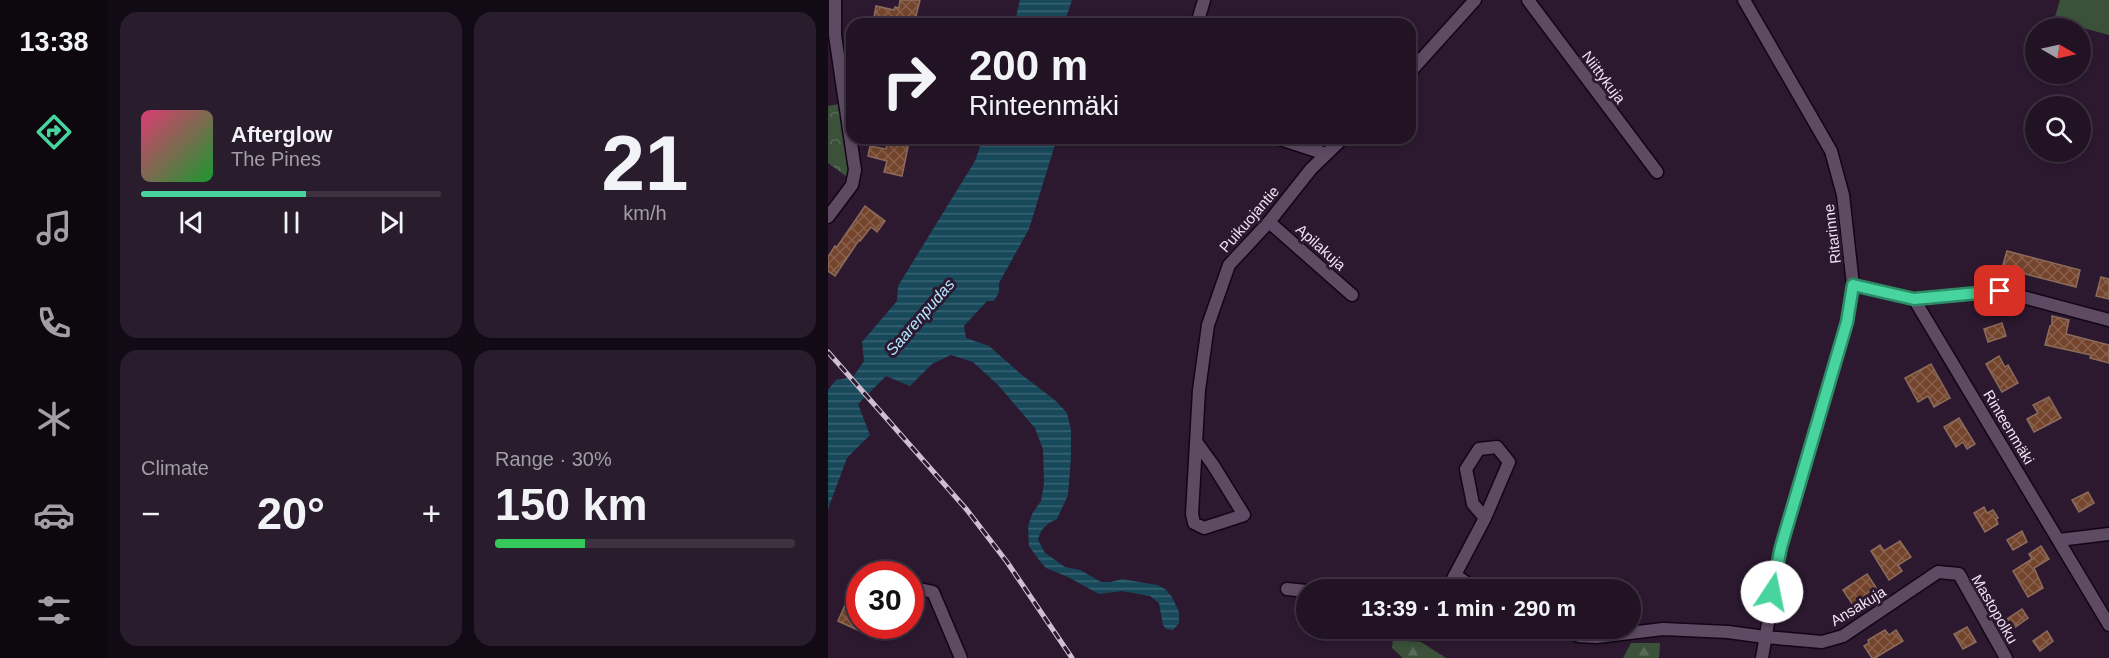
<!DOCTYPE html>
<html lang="en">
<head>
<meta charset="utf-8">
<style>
	:root { --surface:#211324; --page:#291c2c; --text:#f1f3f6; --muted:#a29ea6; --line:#3e3241; --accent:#47d49e }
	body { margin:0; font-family:Arial,sans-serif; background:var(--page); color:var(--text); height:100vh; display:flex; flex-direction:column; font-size:22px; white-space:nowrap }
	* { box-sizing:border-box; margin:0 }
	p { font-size:20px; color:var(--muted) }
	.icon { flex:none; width:33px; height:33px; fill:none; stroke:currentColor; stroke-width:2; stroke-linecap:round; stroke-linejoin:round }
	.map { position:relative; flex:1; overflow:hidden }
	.sheet { display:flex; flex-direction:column; gap:12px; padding:12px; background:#120a14; width:720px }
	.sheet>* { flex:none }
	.guide { position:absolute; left:18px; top:18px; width:570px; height:126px; border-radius:18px; box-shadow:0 3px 9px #0003,0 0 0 2px var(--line); background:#211324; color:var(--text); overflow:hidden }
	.needle { width:39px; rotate:99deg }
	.controls { position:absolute; left:1197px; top:18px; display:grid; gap:12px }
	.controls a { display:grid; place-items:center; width:66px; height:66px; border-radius:50%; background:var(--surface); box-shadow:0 3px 9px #0003,0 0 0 2px var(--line); font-size:30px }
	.speed { position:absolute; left:18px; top:561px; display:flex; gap:12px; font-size:30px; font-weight:700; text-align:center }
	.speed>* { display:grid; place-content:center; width:78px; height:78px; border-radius:50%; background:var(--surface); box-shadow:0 3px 9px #0003,0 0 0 2px var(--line); line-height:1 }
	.speed .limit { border:9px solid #d22; background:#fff; color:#111 }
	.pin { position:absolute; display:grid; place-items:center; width:51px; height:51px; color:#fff; margin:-26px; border-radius:12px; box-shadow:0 3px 9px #0006 }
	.me { position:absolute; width:66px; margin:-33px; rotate:11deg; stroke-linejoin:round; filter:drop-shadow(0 0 4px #0008) }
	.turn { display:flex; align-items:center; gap:21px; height:126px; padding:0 24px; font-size:27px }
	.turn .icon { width:78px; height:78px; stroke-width:2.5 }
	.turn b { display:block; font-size:42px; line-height:51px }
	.big { font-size:45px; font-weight:800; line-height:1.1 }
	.sheet .card { flex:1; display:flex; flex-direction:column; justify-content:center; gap:9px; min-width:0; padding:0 21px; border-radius:18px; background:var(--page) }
	.sheet .dial { align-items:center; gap:0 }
	.dial b { font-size:78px; line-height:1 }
	.song { display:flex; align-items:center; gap:18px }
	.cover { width:72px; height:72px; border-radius:9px; background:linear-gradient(135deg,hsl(340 70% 55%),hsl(130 70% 35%)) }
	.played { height:6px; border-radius:3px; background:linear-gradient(90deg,var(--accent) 55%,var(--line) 55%) }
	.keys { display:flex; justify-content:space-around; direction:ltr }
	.heat { display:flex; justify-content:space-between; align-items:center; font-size:33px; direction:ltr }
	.charge { height:9px; border-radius:4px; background:linear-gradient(90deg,#34c759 30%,var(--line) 0) }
	.sheet .tiles { flex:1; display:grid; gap:12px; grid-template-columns:repeat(2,1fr) }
	.trip { position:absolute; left:468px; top:579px; width:345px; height:60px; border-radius:30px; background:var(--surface); box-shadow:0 3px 9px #0003,0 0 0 2px var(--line); font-weight:800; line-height:60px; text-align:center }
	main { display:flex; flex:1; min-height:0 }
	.tabs { display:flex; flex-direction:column; width:108px; justify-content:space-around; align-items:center; background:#0d080e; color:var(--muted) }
	.tabs .icon { width:42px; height:42px }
	.tabs .current { color:var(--accent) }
	.tabs b { font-size:27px; color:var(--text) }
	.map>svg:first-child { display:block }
	.grass { fill:#3b513a }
	.forest { fill:url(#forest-firs) }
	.park { fill:url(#park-crowns) }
	.water { fill:url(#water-rules) }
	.building { fill:url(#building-cross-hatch); stroke:#8c6c5b; stroke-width:1.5 }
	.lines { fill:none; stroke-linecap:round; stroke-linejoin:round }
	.minor-casing { stroke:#130417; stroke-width:15 }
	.minor { stroke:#5f4a63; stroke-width:12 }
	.rail-casing { stroke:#cec0d1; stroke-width:5 }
	.rail { stroke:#2c1930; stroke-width:3; stroke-dasharray:9; stroke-linecap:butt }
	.route-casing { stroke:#2e8a67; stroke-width:15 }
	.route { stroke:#47d49e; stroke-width:10 }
	.labels { text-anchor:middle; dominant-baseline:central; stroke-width:6; stroke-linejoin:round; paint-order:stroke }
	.street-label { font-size:15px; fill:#efe3f2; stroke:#2c1930 }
	.water-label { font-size:16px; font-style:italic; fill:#b1e6fd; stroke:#2c1930 }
</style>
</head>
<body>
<main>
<nav class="tabs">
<b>13:38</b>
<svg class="icon current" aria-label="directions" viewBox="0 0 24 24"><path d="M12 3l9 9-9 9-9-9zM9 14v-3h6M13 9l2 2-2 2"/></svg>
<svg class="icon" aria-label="music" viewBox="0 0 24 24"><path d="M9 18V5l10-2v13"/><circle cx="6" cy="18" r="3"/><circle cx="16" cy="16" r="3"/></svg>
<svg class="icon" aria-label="phone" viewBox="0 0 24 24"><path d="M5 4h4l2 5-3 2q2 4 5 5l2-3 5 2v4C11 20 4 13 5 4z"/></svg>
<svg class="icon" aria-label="climate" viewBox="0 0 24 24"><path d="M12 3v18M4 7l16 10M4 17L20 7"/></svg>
<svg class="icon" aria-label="car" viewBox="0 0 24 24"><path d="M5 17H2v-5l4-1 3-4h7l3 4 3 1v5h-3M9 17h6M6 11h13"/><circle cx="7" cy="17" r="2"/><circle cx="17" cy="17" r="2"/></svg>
<svg class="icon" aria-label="filters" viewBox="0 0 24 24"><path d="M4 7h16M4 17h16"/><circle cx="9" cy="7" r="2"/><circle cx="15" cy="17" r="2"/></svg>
</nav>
<section class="sheet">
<div class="tiles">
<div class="card">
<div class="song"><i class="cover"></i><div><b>Afterglow</b><p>The Pines</p></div></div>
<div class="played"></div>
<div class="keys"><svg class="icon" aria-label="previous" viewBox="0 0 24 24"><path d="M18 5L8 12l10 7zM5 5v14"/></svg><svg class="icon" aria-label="pause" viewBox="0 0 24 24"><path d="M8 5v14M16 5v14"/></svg><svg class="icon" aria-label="next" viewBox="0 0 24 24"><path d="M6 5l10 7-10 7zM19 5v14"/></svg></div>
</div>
<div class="card dial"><b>21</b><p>km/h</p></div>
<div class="card"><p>Climate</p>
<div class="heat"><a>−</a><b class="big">20°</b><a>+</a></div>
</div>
<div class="card"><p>Range · 30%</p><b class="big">150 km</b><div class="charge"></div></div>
</div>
</section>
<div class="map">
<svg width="1281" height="658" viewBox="0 0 1281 658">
	<defs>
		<pattern id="forest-firs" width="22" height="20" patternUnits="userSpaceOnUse" patternTransform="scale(1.5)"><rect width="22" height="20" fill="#3b513a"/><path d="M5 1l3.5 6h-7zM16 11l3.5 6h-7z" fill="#586a57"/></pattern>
		<pattern id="park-crowns" width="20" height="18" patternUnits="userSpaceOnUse" patternTransform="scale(1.5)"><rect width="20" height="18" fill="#3b513a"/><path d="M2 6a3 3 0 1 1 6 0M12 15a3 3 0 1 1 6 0" fill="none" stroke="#586a57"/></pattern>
		<pattern id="water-rules" width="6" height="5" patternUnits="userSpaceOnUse" patternTransform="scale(1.5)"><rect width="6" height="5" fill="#18495b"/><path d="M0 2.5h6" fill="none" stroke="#3a6373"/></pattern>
		<pattern id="building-cross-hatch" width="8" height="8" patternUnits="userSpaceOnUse" patternTransform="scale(1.5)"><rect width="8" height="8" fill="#74452c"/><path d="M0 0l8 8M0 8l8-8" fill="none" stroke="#88604b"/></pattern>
	</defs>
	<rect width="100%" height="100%" fill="#2c1930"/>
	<path class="grass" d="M 1232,0 L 1281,0 L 1281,35 L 1226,20 Z"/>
	<g class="forest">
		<path d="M 565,640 L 593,642 L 618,658 L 575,658 L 564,648 Z"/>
		<path d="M 803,643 L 832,643 L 831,658 L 795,658 Z"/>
	</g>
	<path class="park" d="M 11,104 L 20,166 L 19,177 L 0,163 L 0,106 Z"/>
	<g class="water">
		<path d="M 192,0 L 244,0 L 236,24 L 190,24 L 188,17 Z"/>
		<path d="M 155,138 L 229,138 L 201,229 L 171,283 L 171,292 L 166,301 L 159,301 L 136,326 L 138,338 L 161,346 L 194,375 L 228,401 L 239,413 L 243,430 L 243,458 L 240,495 L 229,519 C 218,524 213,528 210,540 L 217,553 L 237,567 L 252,570 L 273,582 L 283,582 L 294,579 L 329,585 L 337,589 L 344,597 L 351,612 L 351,623 L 345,630 L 338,629 L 335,625 L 331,603 L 322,596 L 294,591 L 271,594 L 240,577 L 218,568 L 211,560 L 201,546 L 200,526 L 204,514 L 213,501 L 216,483 L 215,449 L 207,428 L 170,385 L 145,362 L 123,355 L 104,364 L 82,386 L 58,376 L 30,404 L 42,435 L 19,458 L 0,509 L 0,390 L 8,380 L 25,377 L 36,361 L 34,342 L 69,301 L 70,286 L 147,161 Z"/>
	</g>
	<g class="building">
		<path d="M 72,0 L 92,0 L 86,24 L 63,24 L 64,21 L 46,17 L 48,6 L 66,10 L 67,7 L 71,8 Z"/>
		<path d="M 61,138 L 80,138 L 78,146 L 80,147 L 74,176 L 56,172 L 59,161 L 40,156 L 42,146 L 58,149 Z"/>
		<path d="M 37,206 L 57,221 L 49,232 L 43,227 L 32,241 L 31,240 L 7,276 L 0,271 L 0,257 L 7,246 L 9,247 Z"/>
		<path d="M 1179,251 L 1252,270 L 1248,287 L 1174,268 Z"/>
		<path d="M 1273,277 L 1281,279 L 1281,299 L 1268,296 Z"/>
		<path d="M 1224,316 L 1241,320 L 1238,334 L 1281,345 L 1281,363 L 1262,358 L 1263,355 L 1217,345 L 1222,326 L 1224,325 Z"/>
		<path d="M 1174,323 L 1178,336 L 1160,342 L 1156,329 Z"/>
		<path d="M 1171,356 L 1177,367 L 1180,365 L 1190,383 L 1174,392 L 1158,364 Z"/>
		<path d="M 1103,364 L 1122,398 L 1106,407 L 1100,396 L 1090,402 L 1077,378 Z"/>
		<path d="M 1221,397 L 1233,418 L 1206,432 L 1199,419 L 1210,413 L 1205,405 Z"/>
		<path d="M 1131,418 L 1147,444 L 1139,449 L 1135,442 L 1128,447 L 1116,427 Z"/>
		<path d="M 1260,492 L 1266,503 L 1251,512 L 1244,500 Z"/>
		<path d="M 1156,507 L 1159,513 L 1165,510 L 1170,518 L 1168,519 L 1170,524 L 1157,532 L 1146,513 Z"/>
		<path d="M 1194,531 L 1199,542 L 1185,550 L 1179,540 Z"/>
		<path d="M 1072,541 L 1083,557 L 1070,565 L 1074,571 L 1061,580 L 1043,551 L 1052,545 L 1056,551 Z"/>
		<path d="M 1213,546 L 1221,559 L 1206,568 L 1215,588 L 1200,597 L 1185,571 L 1204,559 L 1201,554 Z"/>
		<path d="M 32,571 L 32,631 L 10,621 Z"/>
		<path d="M 1039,574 L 1049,589 L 1025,605 L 1015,590 Z"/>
		<path d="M 1194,609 L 1200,618 L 1186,628 L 1179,619 Z"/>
		<path d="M 1139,627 L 1148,642 L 1135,649 L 1126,634 Z"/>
		<path d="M 1057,630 L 1061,635 L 1068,630 L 1075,641 L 1047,658 L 1044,658 L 1036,646 L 1041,643 L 1040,640 Z"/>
		<path d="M 1219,631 L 1225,641 L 1212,651 L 1205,641 Z"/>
	</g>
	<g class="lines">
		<defs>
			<g id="minor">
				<path d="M 700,0 L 829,172"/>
				<path d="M 916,0 L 1003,151 L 1015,195 L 1025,285 L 1019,322 L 953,547 L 934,658"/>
				<path d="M 369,24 L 376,0"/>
				<path d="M 582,72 L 647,0"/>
				<path d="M 449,138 L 498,154"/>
				<path d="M 0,217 L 24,185 L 27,170 L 7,35 L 7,0"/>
				<path d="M 441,222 L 524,295"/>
				<path d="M 1025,285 L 1086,299 L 1281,625"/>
				<path d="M 1086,299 L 1172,291 L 1281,320"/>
				<path d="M 369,443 L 385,465 L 416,515 L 376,528 L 366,523 L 364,514 L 371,390 L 380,325 L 401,265 L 441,222 L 483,169 L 515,138"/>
				<path d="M 1231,540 L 1281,534"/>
				<path d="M 627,575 L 649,590"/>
				<path d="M 83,587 L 105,592 L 133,658"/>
				<path d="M 459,589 L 478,591"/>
				<path d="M 619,590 L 657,518 L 681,462 L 669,447 L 651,449 L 638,469 L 645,504 L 657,518"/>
				<path d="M 574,628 L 578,630 L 595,628"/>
				<path d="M 730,628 L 751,636 L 768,637 L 835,629 L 900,632 L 937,637 L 994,642 L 1015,636 L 1110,572 L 1131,574 L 1178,658"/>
			</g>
		</defs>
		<use href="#minor" class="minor-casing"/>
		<use href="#minor" class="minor"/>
		<defs>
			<path id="rail" d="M 0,352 L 139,510 L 179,562 L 244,658"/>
		</defs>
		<use href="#rail" class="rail-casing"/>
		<use href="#rail" class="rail"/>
	</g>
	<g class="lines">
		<defs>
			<path id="route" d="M 944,592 L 953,547 L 1019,322 L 1025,285 L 1086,299 L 1172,291"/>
		</defs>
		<use href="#route" class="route-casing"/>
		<use href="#route" class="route"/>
	</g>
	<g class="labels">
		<g class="street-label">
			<text transform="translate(776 77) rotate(53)">Niittykuja</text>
			<text transform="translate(421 219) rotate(-49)">Puikuojantie</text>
			<text transform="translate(1004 234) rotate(-97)">Ritarinne</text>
			<text transform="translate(493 247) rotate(42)">Apilakuja</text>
			<text transform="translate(1181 427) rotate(59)">Rinteenmäki</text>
			<text transform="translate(1030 606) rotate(-31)">Ansakuja</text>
			<text transform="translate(1167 609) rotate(60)">Mastopolku</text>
		</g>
		<g class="water-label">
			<text transform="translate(92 317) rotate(-49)">Saarenpudas</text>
		</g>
	</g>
</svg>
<div class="controls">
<a><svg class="needle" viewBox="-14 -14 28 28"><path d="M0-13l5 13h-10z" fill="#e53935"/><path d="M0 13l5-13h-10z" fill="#a29ea6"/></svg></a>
<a><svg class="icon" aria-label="search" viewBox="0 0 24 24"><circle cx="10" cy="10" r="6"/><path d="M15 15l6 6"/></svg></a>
</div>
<div class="speed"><div class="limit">30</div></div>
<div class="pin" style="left:1172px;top:291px;background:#d93025"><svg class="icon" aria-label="arrive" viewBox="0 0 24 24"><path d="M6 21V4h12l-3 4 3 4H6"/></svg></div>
<svg class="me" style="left:944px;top:592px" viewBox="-20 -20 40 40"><circle r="19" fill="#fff"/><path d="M0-13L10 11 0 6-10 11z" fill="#47d49e"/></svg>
<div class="trip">13:39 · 1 min · 290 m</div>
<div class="guide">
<div class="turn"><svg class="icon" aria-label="right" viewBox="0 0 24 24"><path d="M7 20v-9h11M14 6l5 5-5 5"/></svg><div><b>200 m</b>Rinteenmäki</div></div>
</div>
</div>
</main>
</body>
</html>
